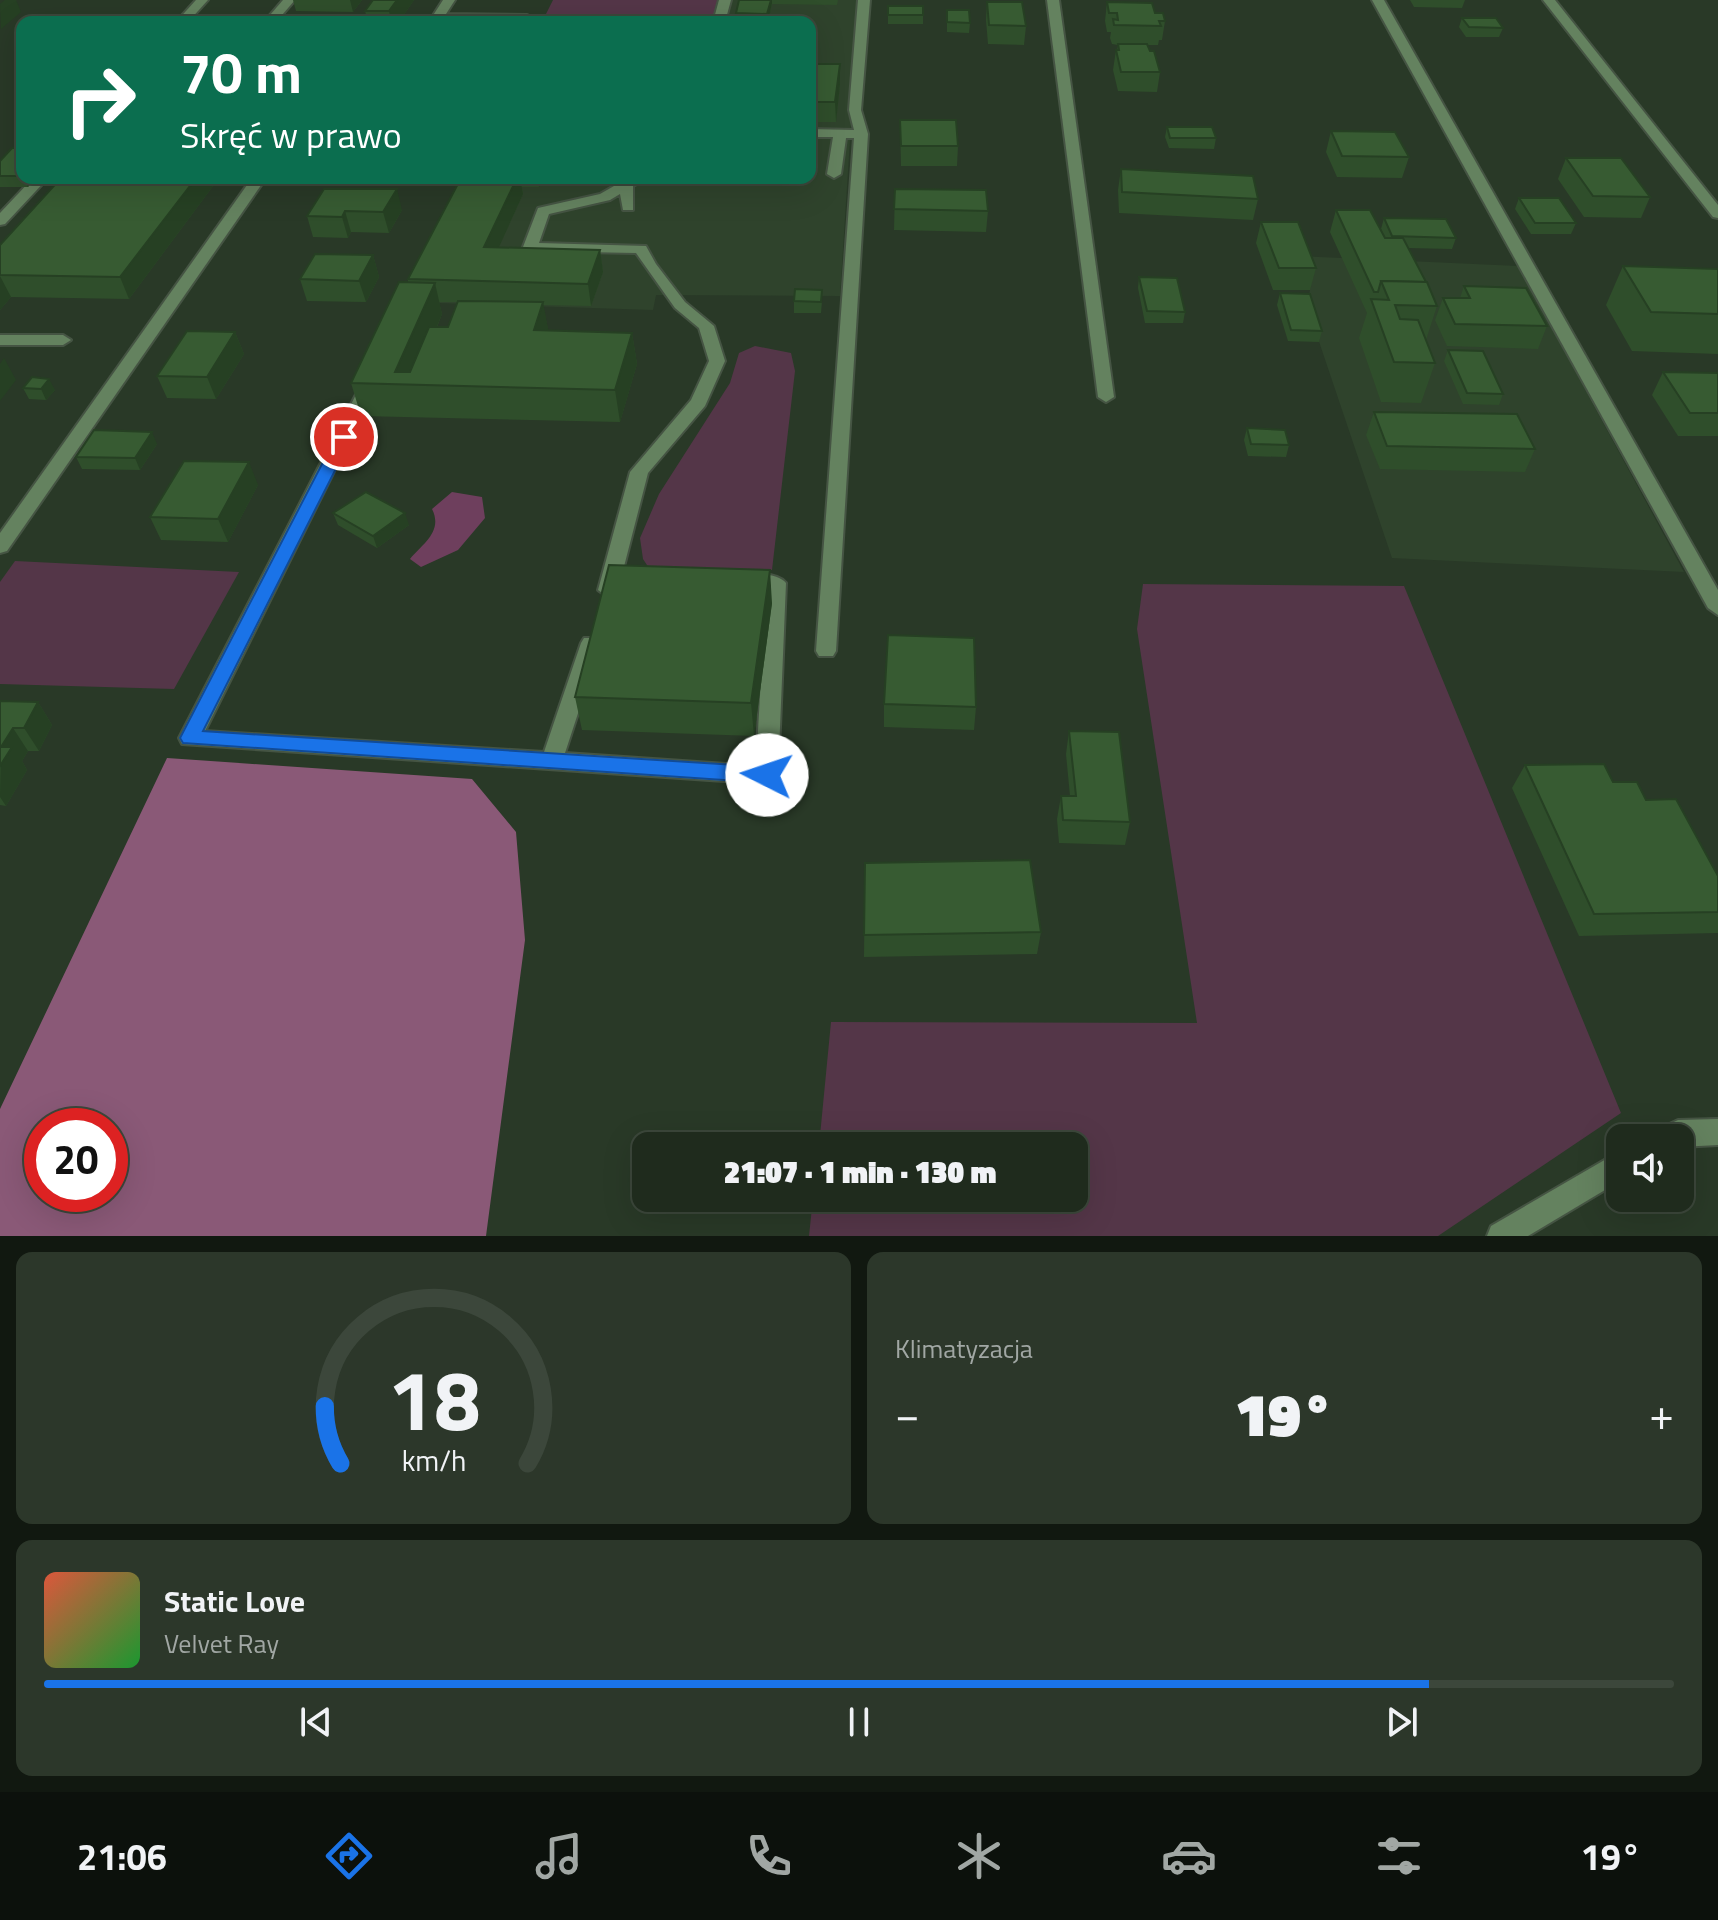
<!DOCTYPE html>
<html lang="pl">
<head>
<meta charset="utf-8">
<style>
	:root { --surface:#1f2b1d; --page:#2c372a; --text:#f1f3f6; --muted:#a1a7a4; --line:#3c473b; --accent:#1a73e8 }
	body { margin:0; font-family:"Titillium Web",sans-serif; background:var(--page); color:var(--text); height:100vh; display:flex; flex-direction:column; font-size:30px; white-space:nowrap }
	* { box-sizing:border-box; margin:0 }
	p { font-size:26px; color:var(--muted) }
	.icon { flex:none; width:44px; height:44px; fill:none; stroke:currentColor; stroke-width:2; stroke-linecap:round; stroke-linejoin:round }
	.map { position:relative; height:1236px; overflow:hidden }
	.side { display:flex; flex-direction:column; gap:16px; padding:16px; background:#111810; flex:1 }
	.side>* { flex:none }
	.guide { position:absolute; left:16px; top:16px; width:800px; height:168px; border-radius:16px; box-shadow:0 8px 32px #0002,0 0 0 2px var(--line); background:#0b6e4f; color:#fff; overflow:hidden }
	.tools { position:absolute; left:1606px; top:1124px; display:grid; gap:16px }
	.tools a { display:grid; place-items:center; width:88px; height:88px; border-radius:16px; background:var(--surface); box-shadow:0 8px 32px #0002,0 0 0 2px var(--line); font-size:40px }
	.speed { position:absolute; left:24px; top:1108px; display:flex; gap:16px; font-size:40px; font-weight:700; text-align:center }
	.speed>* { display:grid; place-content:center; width:104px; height:104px; border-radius:50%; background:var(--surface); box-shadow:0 8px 32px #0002,0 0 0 2px var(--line); line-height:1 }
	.speed .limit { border:12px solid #d22; background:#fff; color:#111 }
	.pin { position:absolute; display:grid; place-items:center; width:68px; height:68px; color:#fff; margin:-34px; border:4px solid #fff; border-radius:50%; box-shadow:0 2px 8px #0007 }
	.me { position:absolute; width:88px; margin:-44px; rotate:274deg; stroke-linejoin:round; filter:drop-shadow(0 0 6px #0008) }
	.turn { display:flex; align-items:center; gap:28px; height:168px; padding:0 32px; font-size:36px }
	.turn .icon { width:104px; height:104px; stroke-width:2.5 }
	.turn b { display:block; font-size:56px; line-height:68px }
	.big { font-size:60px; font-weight:800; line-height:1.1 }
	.side .widget { flex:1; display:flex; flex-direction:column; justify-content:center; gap:12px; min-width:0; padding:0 28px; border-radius:16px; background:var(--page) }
	.side .dial { align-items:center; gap:0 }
	.dial svg { height:208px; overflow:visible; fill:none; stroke:var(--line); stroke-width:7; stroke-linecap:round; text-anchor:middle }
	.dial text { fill:var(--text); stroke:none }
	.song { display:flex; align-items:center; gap:24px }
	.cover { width:96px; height:96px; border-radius:12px; background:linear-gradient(135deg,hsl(10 70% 55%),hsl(130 70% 35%)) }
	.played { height:8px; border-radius:4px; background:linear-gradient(90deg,var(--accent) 85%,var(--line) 85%) }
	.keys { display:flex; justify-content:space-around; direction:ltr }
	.heat { display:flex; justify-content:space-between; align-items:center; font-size:44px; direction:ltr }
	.side .tiles { flex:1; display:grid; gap:16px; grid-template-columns:1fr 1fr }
	.widget:last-child { grid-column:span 2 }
	.trip { position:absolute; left:632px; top:1132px; width:456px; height:80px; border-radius:16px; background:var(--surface); box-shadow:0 8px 32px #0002,0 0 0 2px var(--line); font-weight:800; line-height:80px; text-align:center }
	.tab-bar { display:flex; height:128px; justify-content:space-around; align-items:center; background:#0c110c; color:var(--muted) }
	.tab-bar .icon { width:56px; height:56px }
	.tab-bar .current { color:var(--accent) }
	.tab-bar b { font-size:36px; color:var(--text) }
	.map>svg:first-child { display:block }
	.built { fill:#2f432c }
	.green { fill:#543648 }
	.forest { fill:#8a5977; fill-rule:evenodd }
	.water { fill:#6e3f5d }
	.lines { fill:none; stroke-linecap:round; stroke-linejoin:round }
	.minor-casing { stroke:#455443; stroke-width:4 }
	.path { stroke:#7a8778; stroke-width:3; stroke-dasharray:2 4; stroke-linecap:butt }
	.minor { fill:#64825f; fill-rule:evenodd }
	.wall { fill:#2f4e2b; fill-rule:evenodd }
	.shaded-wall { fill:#264023 }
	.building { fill:#375b32; stroke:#264023; stroke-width:2 }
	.route { fill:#1a73e8; stroke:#114b97; stroke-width:2 }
</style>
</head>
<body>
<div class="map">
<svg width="1718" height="1236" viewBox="0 0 1718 1236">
	<rect width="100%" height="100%" fill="#293927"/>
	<g class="built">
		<path d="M 725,0 L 859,0 L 840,296 L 656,295 L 653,310 L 407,302 L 413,269 L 460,178 L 810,178 L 810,22 L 719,22 Z"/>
		<path d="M 1297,256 L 1518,266 L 1684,572 L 1392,558 L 1307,306 L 1310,290 Z"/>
	</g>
	<g class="green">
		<path d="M 553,0 L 720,0 L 714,22 L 542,22 Z"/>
		<path d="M 755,346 L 791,353 L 795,371 L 772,570 L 649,568 L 643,559 L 640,538 L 659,494 L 730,383 L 739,353 Z"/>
		<path d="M 15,561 L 239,572 L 174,689 L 0,684 L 0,582 Z"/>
		<path d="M 1143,584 L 1404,586 L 1621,1113 L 1438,1236 L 809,1236 L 813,1198 L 1074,1198 L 1074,1146 L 819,1146 L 831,1022 L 1197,1023 L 1137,629 Z"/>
	</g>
	<path class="forest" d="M 167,758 L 472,779 L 516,832 L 525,940 L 486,1236 L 0,1236 L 0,1109 ZM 42,1126 L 110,1126 L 110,1194 L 42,1194 Z"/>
	<path class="water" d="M 452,492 L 482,497 L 485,518 L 458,550 L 421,567 L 410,559 C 424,543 443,531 432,509 Z"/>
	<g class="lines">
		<defs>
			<g id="minor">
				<path d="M 196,0 L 208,0 L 188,22 L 176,22 Z"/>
				<path d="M 283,0 L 295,0 L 276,22 L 264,22 Z"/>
				<path d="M 443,0 L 455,0 L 446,14 L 527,15 L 533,18 L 531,22 L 434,19 L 432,17 Z"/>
				<path d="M 719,0 L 731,0 L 725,22 L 713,22 Z"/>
				<path d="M 858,0 L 870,0 L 861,110 L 868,134 L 836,651 L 833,656 L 819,656 L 816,651 L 854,138 L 846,138 L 841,174 L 834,178 L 827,174 L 833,137 L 810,137 L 810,129 L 854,130 L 849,110 Z"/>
				<path d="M 1047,0 L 1059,0 L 1114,397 L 1106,402 L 1098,397 Z"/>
				<path d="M 1372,0 L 1384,0 L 1718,590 L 1718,615 L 1708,608 Z"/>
				<path d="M 1543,0 L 1555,0 L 1718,205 L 1718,218 L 1713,217 Z"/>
				<path d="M 33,178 L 48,178 L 5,224 L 0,225 L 0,213 Z"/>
				<path d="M 252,178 L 266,178 L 7,551 L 0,553 L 0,533 Z"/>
				<path d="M 628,178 L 647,178 L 633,186 L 633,210 L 623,210 L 620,194 L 610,200 L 549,214 L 539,243 L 646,246 L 656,264 L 685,302 L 714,326 L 725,361 L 705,406 L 648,473 L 618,590 L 608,597 L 598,590 L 630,472 L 691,400 L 709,361 L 699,328 L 675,308 L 636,253 L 530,251 L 523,247 L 538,208 L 600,194 Z"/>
				<path d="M 0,335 L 63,335 L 71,340 L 63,345 L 0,345 Z"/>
				<path d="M 370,378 L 378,383 L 205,731 L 544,752 L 581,643 L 584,638 L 598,638 L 601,643 L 565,753 L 756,766 L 766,589 L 745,589 L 735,582 C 744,571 777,572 786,583 L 778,775 L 775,781 L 767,784 L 182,744 L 179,738 L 362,383 Z"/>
				<path d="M 1718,1119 L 1718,1145 L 1680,1147 L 1680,1138 L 1655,1138 L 1659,1129 L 1678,1120 Z"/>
				<path d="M 1620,1151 L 1620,1181 L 1528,1236 L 1487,1236 L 1491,1226 Z"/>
			</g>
		</defs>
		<use href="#minor" class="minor-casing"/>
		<path class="path" d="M 606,17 L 661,22"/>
		<use href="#minor" class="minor"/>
	</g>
	<g class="wall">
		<path d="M 293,0 L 362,0 L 353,12 L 296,11 Z"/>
		<path d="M 373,0 L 414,0 L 399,22 L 368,22 L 365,11 Z"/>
		<path d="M 739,0 L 838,0 L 837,5 L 772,4 L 768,22 L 736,22 L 736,13 Z"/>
		<path d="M 1410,0 L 1465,0 L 1462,8 L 1414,7 Z"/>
		<path d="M 987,2 L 1026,26 L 1024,45 L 988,44 L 986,20 Z"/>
		<path d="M 1107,2 L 1155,13 L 1165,21 L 1162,40 L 1159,40 L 1158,45 L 1148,45 L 1160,72 L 1157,92 L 1118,91 L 1113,70 L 1116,50 L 1117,50 L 1118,45 L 1112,44 L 1110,38 L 1111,32 L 1107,32 L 1105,21 Z"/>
		<rect x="888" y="6" width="35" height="18"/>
		<path d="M 947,10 L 970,23 L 969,33 L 947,32 Z"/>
		<path d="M 1462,18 L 1503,28 L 1499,37 L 1466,37 L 1459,27 Z"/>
		<path d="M 810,64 L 840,64 L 840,84 L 836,122 L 810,122 Z"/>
		<path d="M 900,120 L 958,146 L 957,166 L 901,166 Z"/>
		<path d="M 1167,127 L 1216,138 L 1214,149 L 1169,148 L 1165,137 Z"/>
		<path d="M 1331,131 L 1409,157 L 1402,178 L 1337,177 L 1326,152 Z"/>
		<path d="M 22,148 L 22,178 L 35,178 L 28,187 L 0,187 L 0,161 Z"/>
		<path d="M 1566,158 L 1650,197 L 1641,218 L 1584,217 L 1558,179 Z"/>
		<path d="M 1121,169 L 1258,199 L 1253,220 L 1119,213 L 1118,190 Z"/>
		<path d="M 219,178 L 129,299 L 11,297 L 0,310 L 0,245 Z"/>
		<path d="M 461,178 L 544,178 L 539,187 L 522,187 L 523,194 L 498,248 L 600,250 L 603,272 L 591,306 L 543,305 L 548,330 L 632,333 L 637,364 L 620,422 L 361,416 L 351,383 L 408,283 L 408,279 ZM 439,302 L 458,302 L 448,327 L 437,327 L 442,314 Z"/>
		<path d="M 324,189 L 402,210 L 389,233 L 351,232 L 348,238 L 313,237 L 307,216 Z"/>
		<path d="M 895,189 L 988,211 L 986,232 L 894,230 Z"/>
		<path d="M 1519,198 L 1576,223 L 1571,234 L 1531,234 L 1515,209 Z"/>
		<path d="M 1336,210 L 1385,238 L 1381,229 L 1384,218 L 1456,238 L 1452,249 L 1408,248 L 1437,306 L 1426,340 L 1435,363 L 1421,403 L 1381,402 L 1359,338 L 1367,313 L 1330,232 Z"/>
		<path d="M 1261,222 L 1316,268 L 1310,290 L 1273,290 L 1256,243 Z"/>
		<path d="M 373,255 L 379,277 L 366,302 L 307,301 L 300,279 Z"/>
		<path d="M 1623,266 L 1718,269 L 1718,354 L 1632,351 L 1606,305 Z"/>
		<path d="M 1139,277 L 1185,312 L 1183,323 L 1145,323 L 1138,288 Z"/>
		<path d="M 1464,286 L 1547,326 L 1538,349 L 1447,346 L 1435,320 L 1443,298 L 1460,298 Z"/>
		<path d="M 1280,293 L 1322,331 L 1319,342 L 1288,341 L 1277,305 Z"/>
		<path d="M 794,301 L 822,301 L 821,313 L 794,313 Z"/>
		<path d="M 235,332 L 244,354 L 216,399 L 167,398 L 157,376 Z"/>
		<path d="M 1448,350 L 1503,394 L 1499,405 L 1463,404 L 1444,361 Z"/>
		<path d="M 1663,372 L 1718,373 L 1718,436 L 1678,436 L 1652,395 Z"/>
		<path d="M 32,377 L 55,390 L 46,400 L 29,399 L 23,388 Z"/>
		<path d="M 1374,412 L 1535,449 L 1525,472 L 1380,469 L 1366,435 Z"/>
		<path d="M 1247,428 L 1289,445 L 1286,457 L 1248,456 L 1244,440 Z"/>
		<path d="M 157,444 L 140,470 L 82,469 L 76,457 Z"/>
		<path d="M 258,485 L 228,542 L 161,540 L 150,517 Z"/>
		<path d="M 333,513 L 409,525 L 377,548 L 338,525 Z"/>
		<path d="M 772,603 L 754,736 L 582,730 L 575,697 Z"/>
		<path d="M 0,701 L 38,702 L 52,725 L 39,751 L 28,751 L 22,761 L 27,770 L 6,806 L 0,805 Z"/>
		<path d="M 884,704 L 976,707 L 974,730 L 884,727 Z"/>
		<path d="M 1069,731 L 1130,822 L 1125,845 L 1059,843 L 1057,819 L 1061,796 L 1070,796 L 1066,754 Z"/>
		<path d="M 1525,765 L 1613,782 L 1646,800 L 1718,876 L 1718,933 L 1579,936 L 1512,788 Z"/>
		<path d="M 865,863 L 1041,932 L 1037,954 L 864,957 Z"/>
	</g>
	<g class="shaded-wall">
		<path d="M 5,0 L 16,0 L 21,12 L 1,29 L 0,4 Z"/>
		<path d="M 350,0 L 362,0 L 353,12 Z"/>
		<path d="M 397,0 L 414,0 L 399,22 L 391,22 L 389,11 Z"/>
		<path d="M 771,0 L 772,0 L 772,3 L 768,22 L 767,14 Z"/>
		<path d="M 840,64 L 840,84 L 836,122 L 835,102 Z"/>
		<path d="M 24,178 L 35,178 L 28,187 Z"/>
		<path d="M 196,178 L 219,178 L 129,299 L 120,277 Z"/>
		<path d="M 517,178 L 520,178 L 523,194 L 489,269 L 484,247 Z"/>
		<path d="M 538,178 L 544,178 L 539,187 Z"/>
		<path d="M 397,189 L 402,210 L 389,233 L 383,212 Z"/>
		<path d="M 345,211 L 351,232 L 348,238 L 342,217 Z"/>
		<path d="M 600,250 L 603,272 L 591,306 L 588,284 Z"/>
		<path d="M 373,255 L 379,277 L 366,302 L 359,281 Z"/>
		<path d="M 0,276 L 11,297 L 0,310 Z"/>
		<path d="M 435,283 L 442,314 L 413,385 L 395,372 Z"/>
		<path d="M 543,302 L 549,334 L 534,330 Z"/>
		<path d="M 235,332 L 244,354 L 216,399 L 207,377 Z"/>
		<path d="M 632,333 L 637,364 L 620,422 L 615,390 Z"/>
		<path d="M 4,358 L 16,380 L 0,401 L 0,364 Z"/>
		<path d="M 49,379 L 55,390 L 46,400 L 41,389 Z"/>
		<path d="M 152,432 L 157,444 L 140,470 L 135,458 Z"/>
		<path d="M 249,462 L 258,485 L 228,542 L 218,519 Z"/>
		<path d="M 405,513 L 409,525 L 377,548 L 373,536 Z"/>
		<path d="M 770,570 L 772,603 L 754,736 L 751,703 Z"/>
		<path d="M 38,702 L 52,725 L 39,751 L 24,728 Z"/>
		<path d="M 13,728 L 28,751 L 22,761 L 27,770 L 6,806 L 0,797 L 1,747 Z"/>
	</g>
	<g class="building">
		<path d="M 373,0 L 397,0 L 389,11 L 365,11 Z"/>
		<path d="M 739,0 L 771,0 L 767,14 L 736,13 Z"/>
		<path d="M 987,2 L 1022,2 L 1026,26 L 989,25 Z"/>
		<path d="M 1107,2 L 1152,3 L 1155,13 L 1163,13 L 1165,21 L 1159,21 L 1161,26 L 1114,25 L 1113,19 L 1118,20 L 1117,13 L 1109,13 Z"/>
		<rect x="888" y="6" width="35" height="9"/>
		<path d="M 947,10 L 969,10 L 970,23 L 947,22 Z"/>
		<path d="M 465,15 L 463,18 L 491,19 L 489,22 L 405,22 L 409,17 Z"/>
		<path d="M 1462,18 L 1496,18 L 1503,28 L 1469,27 Z"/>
		<path d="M 1118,44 L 1147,44 L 1150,51 L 1154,51 L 1160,72 L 1121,72 L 1116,50 L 1119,50 Z"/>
		<path d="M 810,64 L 840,64 L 835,102 L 810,102 Z"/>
		<path d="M 900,120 L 956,120 L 958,146 L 901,146 Z"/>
		<path d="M 1167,127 L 1212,127 L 1216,138 L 1170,138 Z"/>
		<path d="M 1331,131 L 1395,132 L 1409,157 L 1342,156 Z"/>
		<path d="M 12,148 L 22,148 L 22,176 L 0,176 L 0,161 Z"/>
		<path d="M 1566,158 L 1621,158 L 1650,197 L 1593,196 Z"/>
		<path d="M 1121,169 L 1253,176 L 1258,199 L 1122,192 Z"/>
		<path d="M 61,178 L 196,178 L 120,277 L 0,275 L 0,245 Z"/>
		<path d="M 461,178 L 517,178 L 484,247 L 600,250 L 588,284 L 408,279 Z"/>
		<path d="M 324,189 L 397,189 L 383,212 L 345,211 L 342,217 L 307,216 Z"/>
		<path d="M 895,189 L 986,190 L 988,211 L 894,209 Z"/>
		<path d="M 1519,198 L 1559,198 L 1576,223 L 1535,223 Z"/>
		<path d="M 1336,210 L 1370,210 L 1385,238 L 1403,238 L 1426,282 L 1381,281 L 1378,292 L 1374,292 Z"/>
		<path d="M 1384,218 L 1446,219 L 1456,238 L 1392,236 Z"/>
		<path d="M 1261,222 L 1298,222 L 1316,268 L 1279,268 Z"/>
		<path d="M 315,254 L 373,255 L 359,281 L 300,279 Z"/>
		<path d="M 1623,266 L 1718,269 L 1718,314 L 1651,312 Z"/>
		<path d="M 1139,277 L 1177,278 L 1185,312 L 1147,311 Z"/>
		<path d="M 1381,281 L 1427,282 L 1437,306 L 1395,305 L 1400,319 L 1418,320 L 1435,363 L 1394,362 L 1371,299 L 1389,300 Z"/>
		<path d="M 399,282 L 435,283 L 395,372 L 410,372 L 429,327 L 448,327 L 458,301 L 543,302 L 534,330 L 632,333 L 615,390 L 351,383 Z"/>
		<path d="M 1464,286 L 1526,288 L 1547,326 L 1455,324 L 1443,298 L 1470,298 Z"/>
		<path d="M 795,289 L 822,290 L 821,302 L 794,301 Z"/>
		<path d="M 1280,293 L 1310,294 L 1322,331 L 1291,330 Z"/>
		<path d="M 187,331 L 235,332 L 207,377 L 157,376 Z"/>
		<path d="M 1448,350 L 1483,351 L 1503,394 L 1467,393 Z"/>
		<path d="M 1663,372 L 1718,373 L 1718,413 L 1690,413 Z"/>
		<path d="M 32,377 L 49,379 L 41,389 L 23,388 Z"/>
		<path d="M 1374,412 L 1517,414 L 1535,449 L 1387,446 Z"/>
		<path d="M 1247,428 L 1285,430 L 1289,445 L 1251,444 Z"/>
		<path d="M 94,430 L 152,432 L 135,458 L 76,457 Z"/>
		<path d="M 184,461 L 249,462 L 218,519 L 150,517 Z"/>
		<path d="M 366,492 L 405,513 L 373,536 L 333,513 Z"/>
		<path d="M 609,565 L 770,570 L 751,703 L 575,697 Z"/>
		<path d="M 888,635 L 974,638 L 976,707 L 884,704 Z"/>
		<path d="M 0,701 L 38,702 L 24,728 L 13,728 L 1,747 L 12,747 L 0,766 Z"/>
		<path d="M 1069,731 L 1119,732 L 1130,822 L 1063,820 L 1061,796 L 1076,796 Z"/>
		<path d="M 1604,764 L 1613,782 L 1637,782 L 1646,800 L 1676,799 L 1718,876 L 1718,912 L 1594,914 L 1525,765 Z"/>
		<path d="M 1030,860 L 1041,932 L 864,935 L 865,863 Z"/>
	</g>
	<path class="route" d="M 344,432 L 352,437 L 203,731 L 767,767 L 774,770 L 777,775 L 774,781 L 767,783 L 183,743 L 180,738 L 336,437 Z"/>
</svg>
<div class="tools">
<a><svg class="icon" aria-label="sound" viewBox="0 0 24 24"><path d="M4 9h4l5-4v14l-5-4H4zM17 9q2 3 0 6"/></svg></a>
</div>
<div class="speed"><div class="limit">20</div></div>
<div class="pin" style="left:344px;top:437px;background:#d93025"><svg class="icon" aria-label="arrive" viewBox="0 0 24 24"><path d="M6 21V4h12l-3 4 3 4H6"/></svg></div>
<svg class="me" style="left:767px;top:775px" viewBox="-20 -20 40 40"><circle r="19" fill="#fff"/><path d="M0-13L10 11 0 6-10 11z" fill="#1a73e8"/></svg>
<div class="trip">21:07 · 1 min · 130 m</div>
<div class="guide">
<div class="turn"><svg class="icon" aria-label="right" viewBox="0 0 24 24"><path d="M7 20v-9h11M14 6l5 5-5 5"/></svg><div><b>70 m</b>Skręć w prawo</div></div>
</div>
</div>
<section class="side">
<div class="tiles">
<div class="widget dial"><svg viewBox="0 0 100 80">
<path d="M14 69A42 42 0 1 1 86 69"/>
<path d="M14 69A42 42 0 0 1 8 47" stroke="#1a73e8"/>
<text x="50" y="56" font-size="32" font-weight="700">18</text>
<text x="50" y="72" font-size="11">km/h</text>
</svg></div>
<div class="widget"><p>Klimatyzacja</p>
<div class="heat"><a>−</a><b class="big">19°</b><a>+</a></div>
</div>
<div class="widget">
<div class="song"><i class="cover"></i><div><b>Static Love</b><p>Velvet Ray</p></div></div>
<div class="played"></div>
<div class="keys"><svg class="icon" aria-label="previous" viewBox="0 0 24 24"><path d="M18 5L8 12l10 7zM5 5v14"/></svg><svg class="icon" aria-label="pause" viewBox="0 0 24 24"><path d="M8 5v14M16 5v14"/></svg><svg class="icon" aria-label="next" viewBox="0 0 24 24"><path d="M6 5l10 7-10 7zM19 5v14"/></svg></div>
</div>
</div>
</section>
<nav class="tab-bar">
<b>21:06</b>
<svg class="icon current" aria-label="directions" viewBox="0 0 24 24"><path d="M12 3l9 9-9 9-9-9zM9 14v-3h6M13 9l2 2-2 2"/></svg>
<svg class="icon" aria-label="music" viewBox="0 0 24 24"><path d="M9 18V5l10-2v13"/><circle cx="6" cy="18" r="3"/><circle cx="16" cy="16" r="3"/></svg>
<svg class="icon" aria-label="phone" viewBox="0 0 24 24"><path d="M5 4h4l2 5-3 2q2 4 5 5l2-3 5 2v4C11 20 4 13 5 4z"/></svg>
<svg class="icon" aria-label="climate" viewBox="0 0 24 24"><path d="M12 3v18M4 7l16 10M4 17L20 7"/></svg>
<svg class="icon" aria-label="car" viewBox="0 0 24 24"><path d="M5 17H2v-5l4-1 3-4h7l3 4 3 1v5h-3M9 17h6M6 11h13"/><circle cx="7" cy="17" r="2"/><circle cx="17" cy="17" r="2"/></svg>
<svg class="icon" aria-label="filters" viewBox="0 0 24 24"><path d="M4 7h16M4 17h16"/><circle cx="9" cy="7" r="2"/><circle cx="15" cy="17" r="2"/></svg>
<b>19°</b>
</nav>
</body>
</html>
